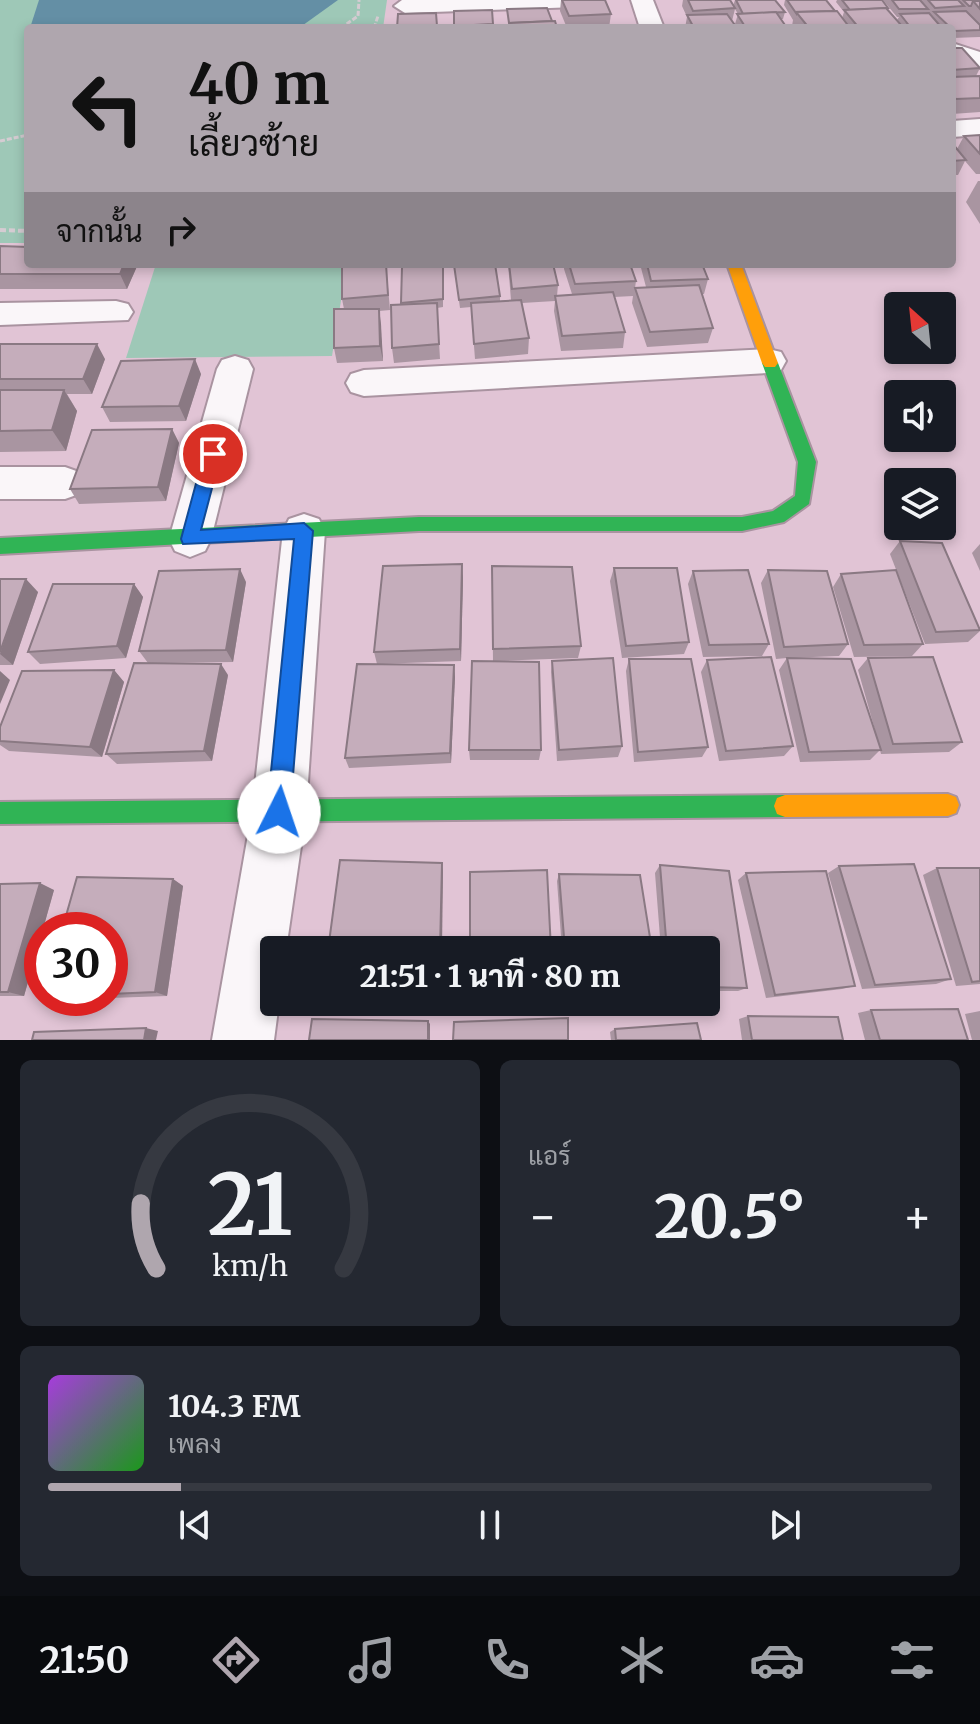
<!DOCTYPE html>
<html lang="th">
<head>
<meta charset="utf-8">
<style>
	:root { --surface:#171b24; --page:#242831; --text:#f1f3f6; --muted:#9ea1a6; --line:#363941; --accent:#afa6ae }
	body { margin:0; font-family:Merriweather,Sarabun,serif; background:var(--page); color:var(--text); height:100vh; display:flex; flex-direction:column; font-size:30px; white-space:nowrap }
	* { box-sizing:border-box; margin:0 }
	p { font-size:26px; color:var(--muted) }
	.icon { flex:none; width:44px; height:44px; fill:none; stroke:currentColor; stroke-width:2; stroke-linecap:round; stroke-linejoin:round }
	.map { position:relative; height:1040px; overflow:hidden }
	.sheet { display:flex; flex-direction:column; gap:20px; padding:20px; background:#0d0f14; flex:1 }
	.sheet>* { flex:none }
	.banner { position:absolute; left:24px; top:24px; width:932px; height:244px; border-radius:8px; box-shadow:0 4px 12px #0003; background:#afa6ae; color:#111; overflow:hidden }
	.needle { width:52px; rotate:333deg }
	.controls { position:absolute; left:884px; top:292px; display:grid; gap:16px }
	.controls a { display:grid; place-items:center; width:72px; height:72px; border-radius:8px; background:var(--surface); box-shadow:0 4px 12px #0003; font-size:40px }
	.speed { position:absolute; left:24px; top:912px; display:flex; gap:16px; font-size:40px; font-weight:700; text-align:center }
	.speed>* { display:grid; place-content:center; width:104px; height:104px; border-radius:50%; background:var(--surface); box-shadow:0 4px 12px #0003; line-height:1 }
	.speed .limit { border:12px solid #d22; background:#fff; color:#111 }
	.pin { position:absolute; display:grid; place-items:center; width:68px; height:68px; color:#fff; margin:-34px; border:4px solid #fff; border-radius:50%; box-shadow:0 2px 8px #0007 }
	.me { position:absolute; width:88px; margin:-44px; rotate:4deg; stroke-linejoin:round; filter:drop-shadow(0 0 6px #0008) }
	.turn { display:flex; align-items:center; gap:28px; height:168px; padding:0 32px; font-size:36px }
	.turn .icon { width:104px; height:104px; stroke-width:2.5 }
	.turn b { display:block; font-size:56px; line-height:68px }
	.then { display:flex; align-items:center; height:76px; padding:0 32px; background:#0003; gap:16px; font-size:30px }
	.big { font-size:60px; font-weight:800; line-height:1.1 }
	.sheet .card { flex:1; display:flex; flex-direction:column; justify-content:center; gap:12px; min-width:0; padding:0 28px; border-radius:12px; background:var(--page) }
	.sheet .dial { align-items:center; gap:0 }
	.dial svg { height:208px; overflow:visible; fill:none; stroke:var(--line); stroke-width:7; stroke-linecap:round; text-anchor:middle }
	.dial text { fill:var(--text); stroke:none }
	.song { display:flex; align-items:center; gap:24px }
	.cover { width:96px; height:96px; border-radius:12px; background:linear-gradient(135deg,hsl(280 70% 55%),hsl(120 70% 35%)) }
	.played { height:8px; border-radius:4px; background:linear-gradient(90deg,var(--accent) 15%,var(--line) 15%) }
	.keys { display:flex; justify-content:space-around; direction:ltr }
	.heat { display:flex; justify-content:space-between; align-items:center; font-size:44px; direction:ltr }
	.sheet .tiles { flex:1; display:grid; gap:20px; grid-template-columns:1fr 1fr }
	.card:last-child { grid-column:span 2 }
	.trip { position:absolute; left:260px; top:936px; width:460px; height:80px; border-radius:8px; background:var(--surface); box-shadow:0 4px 12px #0003; font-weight:800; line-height:80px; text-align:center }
	.dock { display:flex; height:128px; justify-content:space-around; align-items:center; background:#090b0e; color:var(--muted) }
	.dock .icon { width:56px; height:56px }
	.dock .active { color:var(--accent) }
	.dock b { font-size:36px; color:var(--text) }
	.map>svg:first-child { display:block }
	.green { fill:#9ec8b7 }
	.water { fill:#648fa5 }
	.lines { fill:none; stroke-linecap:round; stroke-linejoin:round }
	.street-casing { stroke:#a993a0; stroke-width:4 }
	.fast-casing { stroke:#a993a0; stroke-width:4 }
	.slow-casing { stroke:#a993a0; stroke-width:4 }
	.path-far1 { stroke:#d5ccd2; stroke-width:3; stroke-dasharray:5 2; stroke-linecap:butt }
	.path { stroke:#d5ccd2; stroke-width:4; stroke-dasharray:6 3; stroke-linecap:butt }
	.street { fill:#faf6f9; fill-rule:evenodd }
	.fast { fill:#30b455; fill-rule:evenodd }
	.slow { fill:#ff9f0a; fill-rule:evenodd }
	.wall { fill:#a995a1; fill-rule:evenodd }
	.shaded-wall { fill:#8a7983 }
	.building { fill:#c5adbb; stroke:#8a7983; stroke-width:2 }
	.route { fill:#1a73e8; stroke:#114b97; stroke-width:2 }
</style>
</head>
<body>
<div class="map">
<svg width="980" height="1040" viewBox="0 0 980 1040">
	<rect width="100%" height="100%" fill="#e1c4d5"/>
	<g class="green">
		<path d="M 0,0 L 387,0 L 383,28 L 28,28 L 28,243 L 0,243 Z"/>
		<path d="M 156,264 L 347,264 L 332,356 L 126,358 Z"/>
	</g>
	<path class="water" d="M 39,0 L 338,0 L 299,28 L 30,28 Z"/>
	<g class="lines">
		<defs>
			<g id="street">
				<path d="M 402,0 L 588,0 L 577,7 L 405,13 L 394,6 Z"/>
				<path d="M 631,0 L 653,0 L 664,28 L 640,28 Z"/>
				<path d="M 952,43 L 980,52 L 980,68 L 952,58 Z"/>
				<path d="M 980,119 L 980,135 L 952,137 L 952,121 Z"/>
				<path d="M 116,301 L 128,304 L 133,312 L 128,320 L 0,325 L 0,303 Z"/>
				<path d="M 768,349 L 781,352 L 786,361 L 781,370 L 768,373 L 364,396 L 351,392 L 346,383 L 351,374 L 364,370 Z"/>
				<path d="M 235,356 L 248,360 L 253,369 L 211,539 L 205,551 L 190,557 L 175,551 L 169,539 L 217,369 L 222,360 Z"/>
				<path d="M 0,467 L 65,467 L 79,472 L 85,483 L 79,494 L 65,499 L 0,499 Z"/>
				<path d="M 304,514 L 319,519 L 325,531 L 306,812 L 286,950 L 274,950 L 274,1002 L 279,1002 L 274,1040 L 212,1040 L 252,812 L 283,531 L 289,519 Z"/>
			</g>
			<g id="fast">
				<path d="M 770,358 L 778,363 L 816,462 L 809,504 L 784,522 L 742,531 L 419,531 L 0,554 L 0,538 L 419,517 L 742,517 L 773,511 L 795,496 L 798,462 L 762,363 Z"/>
				<path d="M 785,795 L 793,798 L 796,806 L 793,814 L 785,817 L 0,824 L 0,802 Z"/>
			</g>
			<g id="slow">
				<path d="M 727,264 L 741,264 L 778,363 L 775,367 L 765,367 L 762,363 Z"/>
				<path d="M 948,794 L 956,797 L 959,805 L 956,813 L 948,816 L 785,817 L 777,814 L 774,806 L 777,798 L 785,795 Z"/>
			</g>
		</defs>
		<use href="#street" class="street-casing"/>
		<use href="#fast" class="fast-casing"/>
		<use href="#slow" class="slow-casing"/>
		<g class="path-far1">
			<path d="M 341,28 L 358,16 L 359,0"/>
			<path d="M 374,28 L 378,16"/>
			<path d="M 0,141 L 28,135"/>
		</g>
		<path class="path" d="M 0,230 L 28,231"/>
		<use href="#street" class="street"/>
		<use href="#fast" class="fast"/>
		<use href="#slow" class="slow"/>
	</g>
	<g class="wall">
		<path d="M 561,0 L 605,0 L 611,14 L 609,28 L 567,28 L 560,11 Z"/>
		<path d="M 683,0 L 730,0 L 733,6 L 735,0 L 775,0 L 785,12 L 783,19 L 781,19 L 787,28 L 685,28 L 687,17 L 682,6 ZM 735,9 L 738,14 L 735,24 L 732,21 Z"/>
		<path d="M 785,0 L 826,0 L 842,18 L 844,12 L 836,2 L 837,0 L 882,0 L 888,8 L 888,10 L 897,20 L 899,17 L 897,17 L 883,0 L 980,0 L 980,37 L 952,38 L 952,28 L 793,28 L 792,26 L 793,20 L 784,5 Z"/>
		<path d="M 492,10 L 493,28 L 454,28 L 454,11 Z"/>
		<path d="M 952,48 L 980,68 L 976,76 L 980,76 L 980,112 L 952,114 Z"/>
		<path d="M 980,135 L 980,174 L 976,174 L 965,161 L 958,175 L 952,175 L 952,143 L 957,149 L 964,136 Z"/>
		<path d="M 978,181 L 980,181 L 980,224 L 966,202 Z"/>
		<path d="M 0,246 L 28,264 L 138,264 L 127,289 L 0,289 Z"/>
		<path d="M 386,264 L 390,310 L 379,311 L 383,361 L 337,363 L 334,348 L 344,309 L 342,299 Z"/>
		<path d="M 508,264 L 553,264 L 558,285 L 557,296 L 572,294 L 564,269 L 564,264 L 630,264 L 636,281 L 635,288 L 646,287 L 640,264 L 702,264 L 708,279 L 704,294 L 702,294 L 713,328 L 708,343 L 647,347 L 632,303 L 633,296 L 614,297 L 625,332 L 623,348 L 561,351 L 554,311 L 555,301 L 522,303 L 529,338 L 528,354 L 475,359 L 471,307 L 460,308 L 454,265 L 500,296 L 500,301 L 511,300 Z"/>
		<path d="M 443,265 L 443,307 L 437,308 L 440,359 L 394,363 L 392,348 L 401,304 L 402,267 Z"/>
		<path d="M 0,344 L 105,359 L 92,394 L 67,394 L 77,411 L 66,451 L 0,452 Z"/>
		<path d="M 201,374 L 186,421 L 110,422 L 102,407 Z"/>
		<path d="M 172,429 L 179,443 L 166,501 L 79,504 L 70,489 Z"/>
		<path d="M 900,541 L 980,628 L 980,631 L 968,642 L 925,644 L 890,554 Z"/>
		<path d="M 980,544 L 980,571 L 972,553 Z"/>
		<path d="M 492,566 L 581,646 L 578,658 L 493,661 L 541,750 L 539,760 L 470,760 L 469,750 L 493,661 Z"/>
		<path d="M 614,568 L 689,642 L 684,654 L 622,658 L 610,581 Z"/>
		<path d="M 768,570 L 848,644 L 839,656 L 787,658 L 875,730 L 858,670 L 868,658 L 962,742 L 949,752 L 881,754 L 880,750 L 870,760 L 800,762 L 779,670 L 787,658 L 776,659 L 761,583 Z"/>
		<path d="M 693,571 L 769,644 L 762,656 L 703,657 L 688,584 Z"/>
		<path d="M 841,574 L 923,644 L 912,656 L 854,657 L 833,587 Z"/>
		<path d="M 463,577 L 461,661 L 377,664 L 374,652 Z"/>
		<path d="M 0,579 L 38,592 L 13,665 L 0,665 Z"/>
		<path d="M 246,582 L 233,662 L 148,663 L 139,651 Z"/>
		<path d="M 134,584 L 143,597 L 126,658 L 40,664 L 28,652 Z"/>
		<path d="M 629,659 L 708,747 L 702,757 L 634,762 L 626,671 Z"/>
		<path d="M 707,660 L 793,746 L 784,756 L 719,761 L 701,672 Z"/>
		<path d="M 552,661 L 622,746 L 618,757 L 557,761 L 551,672 Z"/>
		<path d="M 454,665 L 455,677 L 451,763 L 349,768 L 345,758 Z"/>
		<path d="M 114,670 L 124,682 L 102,757 L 9,751 L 0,745 L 0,727 Z"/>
		<path d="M 228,675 L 212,761 L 117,764 L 106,754 Z"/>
		<path d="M 660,865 L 747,988 L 738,991 L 706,991 L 706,950 L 661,950 L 655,873 Z"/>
		<path d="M 839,866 L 951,979 L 936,984 L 862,989 L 828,873 Z"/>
		<path d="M 937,868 L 980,868 L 980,984 L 956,986 L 923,875 Z"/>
		<path d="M 746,873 L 855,986 L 842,989 L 766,998 L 738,880 Z"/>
		<path d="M 559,874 L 652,950 L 562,950 L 557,881 Z"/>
		<path d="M 173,879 L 183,886 L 167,996 L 110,998 L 110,930 Z"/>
		<path d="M 0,884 L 54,890 L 24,996 L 0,996 Z"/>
		<path d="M 51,998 L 104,998 L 59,1000 Z"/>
		<path d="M 871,1010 L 968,1040 L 865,1040 L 858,1013 Z"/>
		<path d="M 980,1011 L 980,1040 L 972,1040 L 965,1014 Z"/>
		<path d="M 748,1016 L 843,1040 L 742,1040 L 739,1019 Z"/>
		<path d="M 615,1029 L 701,1040 L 611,1040 L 610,1032 Z"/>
	</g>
	<g class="shaded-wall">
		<path d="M 124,264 L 138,264 L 127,289 L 120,274 Z"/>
		<path d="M 379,309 L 381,324 L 383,361 L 380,346 Z"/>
		<path d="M 97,344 L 105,359 L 92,394 L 83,379 Z"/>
		<path d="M 195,359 L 201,374 L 186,421 L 179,406 Z"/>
		<path d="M 64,390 L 77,411 L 66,451 L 52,430 Z"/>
		<path d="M 172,429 L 179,443 L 166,501 L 158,487 Z"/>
		<path d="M 462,564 L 463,577 L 461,661 L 460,649 Z"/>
		<path d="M 240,569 L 246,582 L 233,662 L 226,650 Z"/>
		<path d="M 26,579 L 38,592 L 13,665 L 0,654 Z"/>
		<path d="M 134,584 L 143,597 L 126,658 L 117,646 Z"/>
		<path d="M 221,664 L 228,675 L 212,761 L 204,751 Z"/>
		<path d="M 454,665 L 455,677 L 451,763 L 450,753 Z"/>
		<path d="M 114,670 L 124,682 L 102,757 L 90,747 Z"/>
		<path d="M 0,671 L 10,680 L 0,704 Z"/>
		<path d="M 442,863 L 443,871 L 442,950 L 440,950 Z"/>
		<path d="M 173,879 L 183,886 L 167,996 L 155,992 Z"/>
		<path d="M 40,883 L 54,890 L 24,996 L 8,992 Z"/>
		<path d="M 428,1021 L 430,1024 L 430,1040 L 428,1040 Z"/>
		<path d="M 146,1028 L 158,1031 L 156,1040 L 144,1040 Z"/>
	</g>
	<g class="building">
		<path d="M 562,0 L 605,0 L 611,14 L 569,16 Z"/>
		<path d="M 688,0 L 730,0 L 735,8 L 693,11 Z"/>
		<path d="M 736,0 L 775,0 L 785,12 L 743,14 Z"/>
		<path d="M 787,0 L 826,0 L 835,11 L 796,12 L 796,13 Z"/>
		<path d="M 842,0 L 882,0 L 888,8 L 850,10 Z"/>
		<path d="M 892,0 L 920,0 L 928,9 L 899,9 Z"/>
		<path d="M 928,0 L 958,0 L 964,6 L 935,8 Z"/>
		<path d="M 963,0 L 980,0 L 980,1 L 973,1 L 971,6 L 969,6 Z"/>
		<path d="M 973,1 L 980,1 L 980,9 Z"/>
		<path d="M 547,8 L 552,21 L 509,23 L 507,9 Z"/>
		<path d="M 886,8 L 902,26 L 859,28 L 844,10 Z"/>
		<path d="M 492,10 L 493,24 L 454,26 L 454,11 Z"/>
		<path d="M 837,11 L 850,28 L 809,28 L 796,12 Z"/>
		<path d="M 966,11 L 980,25 L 980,30 L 954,31 L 934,12 Z"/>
		<path d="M 776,12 L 787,28 L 746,28 L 737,14 Z"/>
		<path d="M 436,13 L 437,26 L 397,28 L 398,14 Z"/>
		<path d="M 929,13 L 942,28 L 911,28 L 900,14 Z"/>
		<path d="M 727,14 L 737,28 L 694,28 L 687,15 Z"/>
		<path d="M 555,21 L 557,28 L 511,28 L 510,23 Z"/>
		<path d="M 952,48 L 962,48 L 980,68 L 952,70 Z"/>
		<path d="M 980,76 L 980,98 L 956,99 L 952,94 L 952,77 Z"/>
		<path d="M 980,135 L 980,154 L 964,136 Z"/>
		<path d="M 952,143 L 966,160 L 952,161 Z"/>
		<path d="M 0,246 L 28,247 L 28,264 L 124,264 L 120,274 L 0,274 Z"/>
		<path d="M 342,264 L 386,264 L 388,295 L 342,299 Z"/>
		<path d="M 465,264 L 495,264 L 500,296 L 459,300 L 454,265 Z"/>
		<path d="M 509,264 L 553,264 L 558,285 L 512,289 Z"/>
		<path d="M 569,264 L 630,264 L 636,281 L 575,284 Z"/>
		<path d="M 647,264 L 702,264 L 708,279 L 651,281 Z"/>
		<path d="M 443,265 L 443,299 L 401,303 L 402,267 Z"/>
		<path d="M 699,285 L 713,328 L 650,332 L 635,288 Z"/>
		<path d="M 613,292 L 625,332 L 562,336 L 555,296 Z"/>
		<path d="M 521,300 L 529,338 L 474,344 L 471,303 Z"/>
		<path d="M 437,303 L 439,344 L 392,348 L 391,305 Z"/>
		<path d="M 334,309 L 379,309 L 380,346 L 334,348 Z"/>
		<path d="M 0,344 L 97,344 L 83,379 L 0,379 Z"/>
		<path d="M 195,359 L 179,406 L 102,407 L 121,361 Z"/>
		<path d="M 0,390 L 64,390 L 52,430 L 0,431 Z"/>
		<path d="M 172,429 L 158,487 L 70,489 L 92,430 Z"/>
		<path d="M 900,541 L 942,543 L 980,630 L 936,632 Z"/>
		<path d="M 462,564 L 460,649 L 374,652 L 383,566 Z"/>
		<path d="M 492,566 L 572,567 L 581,646 L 493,649 Z"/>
		<path d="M 614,568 L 677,568 L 689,642 L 626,646 Z"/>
		<path d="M 240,569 L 226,650 L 139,651 L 159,571 Z"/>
		<path d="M 748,570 L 769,644 L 709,645 L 693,571 Z"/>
		<path d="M 768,570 L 827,571 L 848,644 L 784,647 Z"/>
		<path d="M 896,570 L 923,644 L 864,645 L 841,574 Z"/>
		<path d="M 0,579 L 26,579 L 0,652 Z"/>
		<path d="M 53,584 L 134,584 L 117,646 L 28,652 Z"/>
		<path d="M 771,657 L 793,746 L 726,751 L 707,660 Z"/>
		<path d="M 933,657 L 962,742 L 893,744 L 868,658 Z"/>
		<path d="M 613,658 L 622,746 L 559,750 L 552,661 Z"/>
		<path d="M 787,658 L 851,659 L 881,750 L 809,752 Z"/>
		<path d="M 629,659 L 691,659 L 708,747 L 638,752 Z"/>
		<path d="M 472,661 L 539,662 L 541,750 L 469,750 Z"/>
		<path d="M 134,663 L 221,664 L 204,751 L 106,754 Z"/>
		<path d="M 357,664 L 454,665 L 450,753 L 345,758 Z"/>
		<path d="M 114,670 L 90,747 L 0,741 L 0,727 L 22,671 Z"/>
		<path d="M 340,860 L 442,863 L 440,950 L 328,950 Z"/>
		<path d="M 914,864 L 951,979 L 875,985 L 839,866 Z"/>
		<path d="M 660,865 L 729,871 L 747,988 L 706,987 L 706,950 L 667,950 Z"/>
		<path d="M 937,868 L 980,868 L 980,981 L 972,982 Z"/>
		<path d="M 547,870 L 551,950 L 470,950 L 470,872 Z"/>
		<path d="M 826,871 L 855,986 L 775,995 L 746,873 Z"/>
		<path d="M 559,874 L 640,875 L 652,950 L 565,950 Z"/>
		<path d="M 77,877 L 173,879 L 155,992 L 110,994 L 110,930 L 62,930 Z"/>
		<path d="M 40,883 L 8,992 L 0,992 L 0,884 Z"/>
		<path d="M 958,1009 L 968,1040 L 880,1040 L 871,1010 Z"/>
		<path d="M 748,1016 L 838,1017 L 843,1040 L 752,1040 Z"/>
		<path d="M 568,1018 L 568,1040 L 453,1040 L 454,1022 Z"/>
		<path d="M 312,1019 L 428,1021 L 428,1040 L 309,1040 Z"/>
		<path d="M 697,1023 L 701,1040 L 616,1040 L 615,1029 Z"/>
		<path d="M 146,1028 L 144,1040 L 32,1040 L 34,1032 Z"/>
	</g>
	<path class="route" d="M 213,447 L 221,454 L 201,530 L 304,523 L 313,531 L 290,812 L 287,820 L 279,824 L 271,820 L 267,812 L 294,539 L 183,544 L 181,539 L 204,454 Z"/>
</svg>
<div class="controls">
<a><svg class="needle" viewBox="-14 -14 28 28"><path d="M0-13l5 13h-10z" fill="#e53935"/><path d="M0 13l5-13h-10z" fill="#9ea1a6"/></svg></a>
<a><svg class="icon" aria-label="sound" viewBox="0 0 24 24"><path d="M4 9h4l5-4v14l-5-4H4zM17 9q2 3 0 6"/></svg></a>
<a><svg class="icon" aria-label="layers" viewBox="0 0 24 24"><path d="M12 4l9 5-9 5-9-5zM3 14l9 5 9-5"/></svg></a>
</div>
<div class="speed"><div class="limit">30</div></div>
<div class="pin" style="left:213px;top:454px;background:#d93025"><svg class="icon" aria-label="arrive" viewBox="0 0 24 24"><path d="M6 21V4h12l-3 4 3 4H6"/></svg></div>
<svg class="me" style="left:279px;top:812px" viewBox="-20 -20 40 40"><circle r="19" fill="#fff"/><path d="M0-13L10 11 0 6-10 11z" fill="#1a73e8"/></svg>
<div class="trip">21:51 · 1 นาที · 80 m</div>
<div class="banner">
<div class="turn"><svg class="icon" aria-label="left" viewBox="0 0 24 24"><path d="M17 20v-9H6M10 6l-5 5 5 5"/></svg><div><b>40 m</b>เลี้ยวซ้าย</div></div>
<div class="then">จากนั้น<svg class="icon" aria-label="right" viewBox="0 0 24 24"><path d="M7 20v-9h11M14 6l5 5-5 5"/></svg></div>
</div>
</div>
<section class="sheet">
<div class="tiles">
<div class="card dial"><svg viewBox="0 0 100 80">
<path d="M14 69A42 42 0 1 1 86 69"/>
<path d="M14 69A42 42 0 0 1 8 44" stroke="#afa6ae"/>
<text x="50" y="56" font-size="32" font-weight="700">21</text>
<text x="50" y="72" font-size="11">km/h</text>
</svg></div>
<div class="card"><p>แอร์</p>
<div class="heat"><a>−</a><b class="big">20.5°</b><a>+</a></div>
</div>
<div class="card">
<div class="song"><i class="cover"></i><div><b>104.3 FM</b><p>เพลง</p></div></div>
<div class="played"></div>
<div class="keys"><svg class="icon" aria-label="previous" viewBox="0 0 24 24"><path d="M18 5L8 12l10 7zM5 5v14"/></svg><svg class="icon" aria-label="pause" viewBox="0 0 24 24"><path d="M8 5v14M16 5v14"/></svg><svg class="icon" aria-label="next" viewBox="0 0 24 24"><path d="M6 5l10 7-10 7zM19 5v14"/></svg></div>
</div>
</div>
</section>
<nav class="dock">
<b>21:50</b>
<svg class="icon active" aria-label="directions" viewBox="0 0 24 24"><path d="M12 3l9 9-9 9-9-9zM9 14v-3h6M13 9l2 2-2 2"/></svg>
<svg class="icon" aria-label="music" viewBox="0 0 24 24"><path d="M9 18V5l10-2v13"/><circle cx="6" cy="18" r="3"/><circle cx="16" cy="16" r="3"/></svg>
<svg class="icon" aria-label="phone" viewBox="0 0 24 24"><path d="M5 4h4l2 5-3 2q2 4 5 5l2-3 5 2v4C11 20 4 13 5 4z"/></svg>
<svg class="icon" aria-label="climate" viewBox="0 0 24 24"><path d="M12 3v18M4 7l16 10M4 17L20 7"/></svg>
<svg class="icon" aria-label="car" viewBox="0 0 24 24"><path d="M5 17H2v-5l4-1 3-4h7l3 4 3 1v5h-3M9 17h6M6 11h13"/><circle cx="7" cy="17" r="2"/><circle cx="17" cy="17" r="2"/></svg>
<svg class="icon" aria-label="filters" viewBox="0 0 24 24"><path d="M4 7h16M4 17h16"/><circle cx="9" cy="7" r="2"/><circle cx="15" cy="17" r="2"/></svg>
</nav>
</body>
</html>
